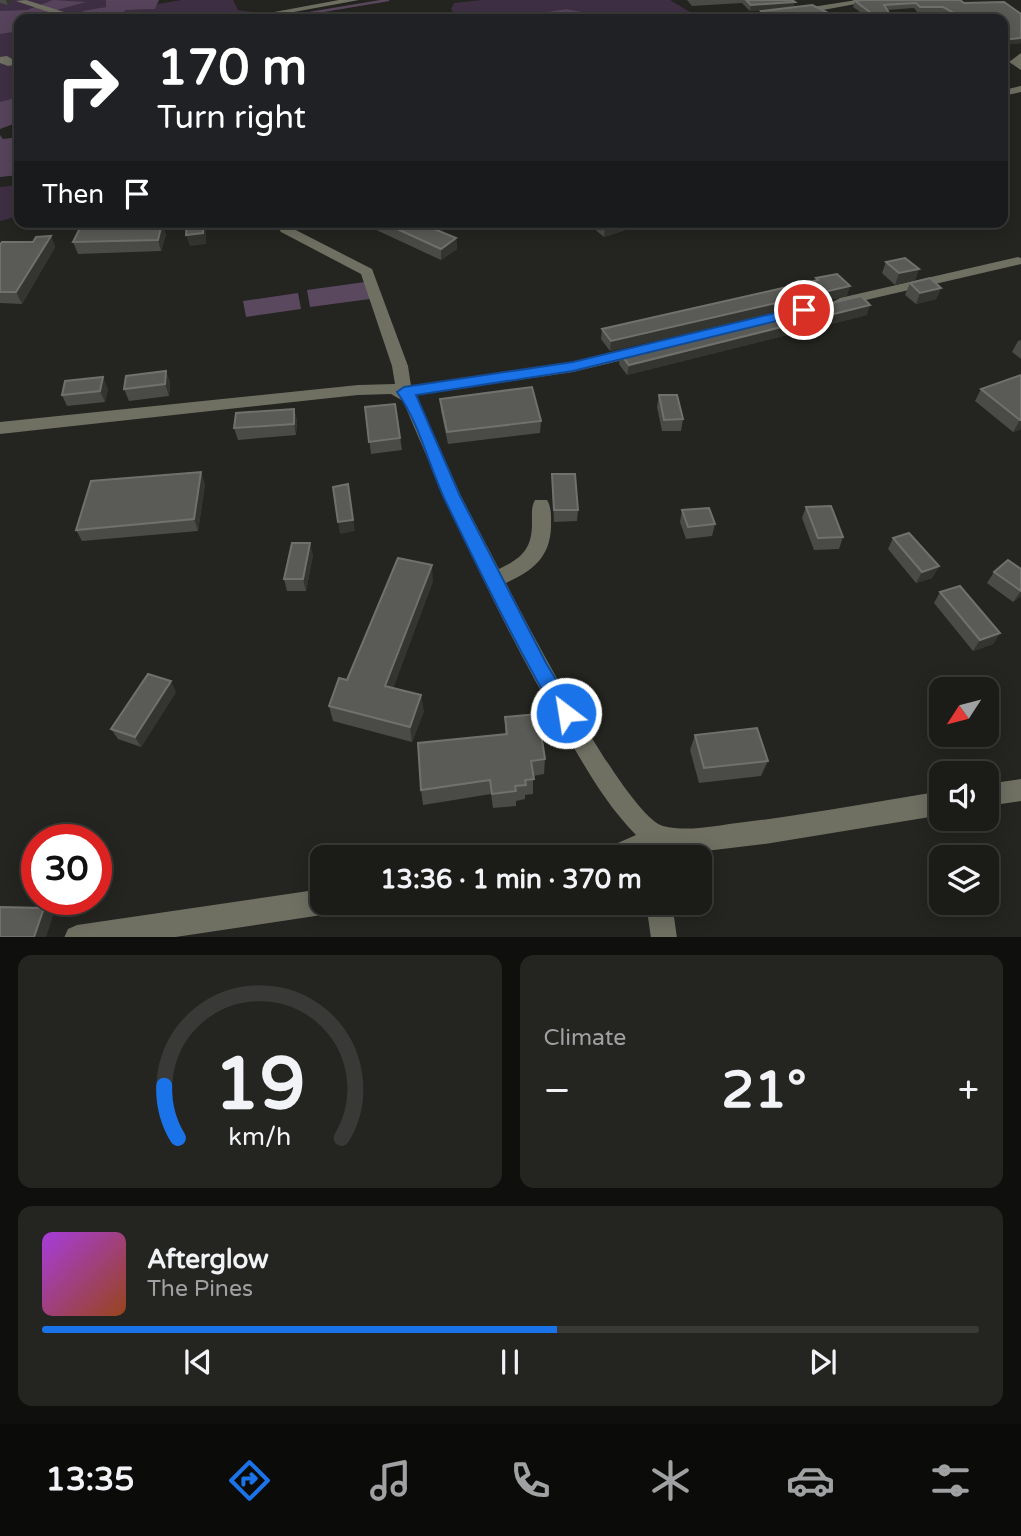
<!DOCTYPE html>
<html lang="en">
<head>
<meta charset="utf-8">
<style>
	:root { --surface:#1b1b18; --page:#242421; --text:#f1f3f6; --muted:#a0a1a2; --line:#393937; --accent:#1a73e8 }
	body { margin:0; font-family:"Varela Round",sans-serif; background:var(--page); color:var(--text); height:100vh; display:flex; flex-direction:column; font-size:26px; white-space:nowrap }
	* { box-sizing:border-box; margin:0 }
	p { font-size:23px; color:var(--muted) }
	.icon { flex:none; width:38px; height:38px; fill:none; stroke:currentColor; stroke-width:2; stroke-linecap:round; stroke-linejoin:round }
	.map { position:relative; height:937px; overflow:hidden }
	.panel { display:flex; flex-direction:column; gap:18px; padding:18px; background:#0f0f0d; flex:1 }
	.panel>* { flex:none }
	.top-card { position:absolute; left:14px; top:14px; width:994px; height:214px; border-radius:14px; box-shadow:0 4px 18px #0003,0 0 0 2px var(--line); background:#202124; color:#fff; overflow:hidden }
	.needle { width:46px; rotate:234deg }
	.fabs { position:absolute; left:929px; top:677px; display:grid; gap:14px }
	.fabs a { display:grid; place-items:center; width:70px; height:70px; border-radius:14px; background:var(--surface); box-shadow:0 4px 18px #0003,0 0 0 2px var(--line); font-size:35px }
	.speed { position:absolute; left:21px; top:824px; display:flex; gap:14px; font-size:35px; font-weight:700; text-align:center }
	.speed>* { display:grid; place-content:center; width:91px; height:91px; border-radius:50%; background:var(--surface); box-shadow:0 4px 18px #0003,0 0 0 2px var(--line); line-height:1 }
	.speed .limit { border:10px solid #d22; background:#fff; color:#111 }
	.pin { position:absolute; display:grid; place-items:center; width:60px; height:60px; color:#fff; margin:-30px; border:4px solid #fff; border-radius:50%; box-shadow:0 2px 7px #0007 }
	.me { position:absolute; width:77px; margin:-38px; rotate:329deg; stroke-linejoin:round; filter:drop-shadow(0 0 5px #0008) }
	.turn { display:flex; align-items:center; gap:24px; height:147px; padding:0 28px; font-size:32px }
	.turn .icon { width:91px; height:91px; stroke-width:2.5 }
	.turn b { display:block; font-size:49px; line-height:60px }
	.then { display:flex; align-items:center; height:66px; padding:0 28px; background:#0003; gap:14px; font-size:26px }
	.big { font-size:52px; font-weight:800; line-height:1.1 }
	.panel .card { flex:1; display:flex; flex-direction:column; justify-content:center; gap:10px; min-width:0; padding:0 24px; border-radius:14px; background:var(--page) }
	.panel .dial { align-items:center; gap:0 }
	.dial svg { height:182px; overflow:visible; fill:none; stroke:var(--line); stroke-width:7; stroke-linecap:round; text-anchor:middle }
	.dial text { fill:var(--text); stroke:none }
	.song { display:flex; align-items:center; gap:21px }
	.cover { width:84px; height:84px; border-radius:10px; background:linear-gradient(135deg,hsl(280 70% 55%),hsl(20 70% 35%)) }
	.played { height:7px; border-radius:4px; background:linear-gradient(90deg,var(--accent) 55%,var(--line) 55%) }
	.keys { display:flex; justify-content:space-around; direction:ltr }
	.heat { display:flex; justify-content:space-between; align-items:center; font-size:38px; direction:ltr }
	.panel .tiles { flex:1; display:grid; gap:18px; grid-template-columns:1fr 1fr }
	.card:last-child { grid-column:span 2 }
	.trip { position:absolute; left:310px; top:845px; width:402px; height:70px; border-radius:14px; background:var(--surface); box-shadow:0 4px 18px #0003,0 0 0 2px var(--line); font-weight:800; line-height:70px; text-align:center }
	.tab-bar { display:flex; height:112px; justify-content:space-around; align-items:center; background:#0b0b0a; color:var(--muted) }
	.tab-bar .icon { width:49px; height:49px }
	.tab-bar .on { color:var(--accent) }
	.tab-bar b { font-size:32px; color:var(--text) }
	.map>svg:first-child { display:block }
	.green { fill:#3f2f44 }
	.forest { fill:#57445c }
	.water { fill:#5a485f }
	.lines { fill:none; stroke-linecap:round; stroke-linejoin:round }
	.stream { stroke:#5a485f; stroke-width:2.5 }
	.minor { fill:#6f7062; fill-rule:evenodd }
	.wall { fill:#4a4a46 }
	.shaded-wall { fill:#343430 }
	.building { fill:#5a5a56; stroke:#70706c; stroke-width:2 }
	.route { fill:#1a73e8; stroke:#114b97; stroke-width:2 }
</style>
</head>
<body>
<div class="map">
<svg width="1021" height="938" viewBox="0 0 1021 938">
	<rect width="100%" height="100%" fill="#242420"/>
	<g class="green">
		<path d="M 0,0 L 106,0 L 106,7 L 103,7 L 110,19 L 19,19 L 19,110 L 0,117 Z"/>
		<path d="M 182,0 L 233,0 L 238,10 L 260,13 L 265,17 L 115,19 L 126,10 L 154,9 L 158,4 Z"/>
		<path d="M 482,0 L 670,0 L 698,17 L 623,19 L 637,15 L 595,16 L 566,9 L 519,18 L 457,19 L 451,9 L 454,3 Z"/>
		<path d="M 19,185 L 19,216 L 0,221 L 0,187 Z"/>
	</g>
	<g class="forest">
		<path d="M 53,0 L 86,2 L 53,11 L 52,15 L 60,19 L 19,19 L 19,31 L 0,34 L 0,11 L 27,10 Z"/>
		<path d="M 106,0 L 159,0 L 155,9 L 126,10 L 115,19 L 84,19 L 80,16 L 83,11 L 106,7 Z"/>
		<path d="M 566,9 L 607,17 L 639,14 L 623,19 L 503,19 Z"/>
		<path d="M 19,97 L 19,122 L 0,129 L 0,102 Z"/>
		<path d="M 0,135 L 3,139 L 19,137 L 19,175 L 0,177 Z"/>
	</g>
	<g class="water">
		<path d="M 365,282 L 370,299 L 310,307 L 307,290 Z"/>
		<path d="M 298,293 L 301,309 L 246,317 L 243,301 Z"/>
	</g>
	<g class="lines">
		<path class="stream" d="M 274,19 L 388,0"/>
		<g class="minor">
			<path d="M 26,0 L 80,17 L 82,19 L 69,19 L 16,1 Z"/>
			<path d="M 339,0 L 359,0 L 256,19 L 236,19 Z"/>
			<path d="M 857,0 L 877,0 L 780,18 L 706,19 L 711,16 L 780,12 Z"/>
			<path d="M 1021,53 L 1021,70 L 1009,62 Z"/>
			<path d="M 7,56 L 12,59 L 19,58 L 19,64 L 8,66 L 0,63 L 0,57 Z"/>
			<path d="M 1021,86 L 1021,92 L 1003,96 L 1003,90 Z"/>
			<path d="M 286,225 L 372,269 L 408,366 L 411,386 L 573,362 L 643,346 L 651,351 L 648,354 L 573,372 L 416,395 L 461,496 L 499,569 C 522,558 532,549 532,523 C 532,514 531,507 535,500 L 547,500 C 552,508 551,518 551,527 C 550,558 532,571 506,583 C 527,624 627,816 663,826 C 687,832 714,826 737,823 C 806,815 874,802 942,791 L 942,815 L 765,844 L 689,853 L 658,849 L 645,858 L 601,858 L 604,849 L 636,835 C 603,801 585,766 561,726 C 500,622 450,512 403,401 L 391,394 L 358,395 L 0,434 L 0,422 L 358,385 L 395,384 L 392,366 L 361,274 L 281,232 L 279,229 Z"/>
			<path d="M 1018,257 L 1021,258 L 1021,264 L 840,306 L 833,302 L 840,298 Z"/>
			<path d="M 1021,779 L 1021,801 L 987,806 L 987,784 Z"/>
			<path d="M 322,889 L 322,903 L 334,903 L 331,911 L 322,915 L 169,938 L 64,938 L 68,929 L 77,925 Z"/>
			<path d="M 646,903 L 672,903 L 677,938 L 651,938 Z"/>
		</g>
	</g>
	<g class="wall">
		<path d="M 0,0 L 14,0 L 8,5 L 0,3 Z"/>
		<path d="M 687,0 L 792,0 L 794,7 L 850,19 L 759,19 L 761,11 L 782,8 L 750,11 L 742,3 L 692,6 Z"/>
		<path d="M 855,1 L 964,3 L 1021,14 L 1021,43 L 1003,45 L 1003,19 L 952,19 L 941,13 L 918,13 L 914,8 L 887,10 L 893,19 L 870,19 L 853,7 Z"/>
		<path d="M 359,222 L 451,222 L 438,230 L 456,238 L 457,249 L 441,260 Z"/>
		<path d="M 586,222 L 634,222 L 634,227 L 604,237 Z"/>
		<path d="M 166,234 L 161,251 L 78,254 L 73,242 Z"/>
		<path d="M 51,236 L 55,247 L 22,304 L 0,303 L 0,245 L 33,242 Z"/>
		<path d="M 886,262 L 919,269 L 915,280 L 895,285 L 882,273 Z"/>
		<path d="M 816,278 L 847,296 L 610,351 L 601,339 L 602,329 L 816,280 Z"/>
		<path d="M 910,283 L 941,288 L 936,299 L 916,304 L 905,295 Z"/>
		<path d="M 867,315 L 627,375 L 619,364 L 620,353 Z"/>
		<path d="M 1021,340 L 1021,359 L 1012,352 L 1018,341 Z"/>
		<path d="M 166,371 L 170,383 L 169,396 L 129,401 L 124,389 Z"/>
		<path d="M 1021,375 L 1021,429 L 1013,432 L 975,401 L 981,389 Z"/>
		<path d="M 108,389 L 105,402 L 67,406 L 62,395 Z"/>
		<path d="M 659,395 L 683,419 L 681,431 L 662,431 L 657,407 Z"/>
		<path d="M 440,399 L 541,421 L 540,433 L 448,444 L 441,411 Z"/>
		<path d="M 395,404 L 402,450 L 371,454 L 365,407 Z"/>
		<path d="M 294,409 L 297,421 L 296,435 L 238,440 L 234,428 Z"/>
		<path d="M 552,474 L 578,510 L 577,521 L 554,522 L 552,485 Z"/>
		<path d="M 205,484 L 198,531 L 82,541 L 76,530 Z"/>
		<path d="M 806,507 L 843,537 L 839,549 L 814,550 L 802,518 Z"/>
		<path d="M 682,510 L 715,524 L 712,536 L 686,539 L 680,522 Z"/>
		<path d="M 893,538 L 939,566 L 932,578 L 916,583 L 888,549 Z"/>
		<path d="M 313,555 L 306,591 L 287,591 L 284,579 Z"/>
		<path d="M 1021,569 L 1021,596 L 1013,602 L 987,583 L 994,572 Z"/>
		<path d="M 433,581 L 393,688 L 424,711 L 412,742 L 333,721 L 329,706 L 347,680 Z"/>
		<path d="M 940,592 L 1000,633 L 993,644 L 973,651 L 934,603 Z"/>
		<path d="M 176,692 L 141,747 L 118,739 L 111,729 Z"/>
		<path d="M 505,717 L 545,759 L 544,774 L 533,776 L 533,794 L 525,795 L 525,799 L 516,801 L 516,806 L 493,808 L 491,794 L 423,805 L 421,790 L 505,734 Z"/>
		<path d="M 695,735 L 768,761 L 761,776 L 699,783 L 690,750 Z"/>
	</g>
	<g class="shaded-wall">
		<path d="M 6,0 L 14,0 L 8,5 Z"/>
		<path d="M 795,2 L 794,7 L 750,11 L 751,5 Z"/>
		<path d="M 1021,38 L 1021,43 L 1003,45 L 1003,40 Z"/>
		<path d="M 203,222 L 206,222 L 206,244 L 190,246 L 186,235 Z"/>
		<path d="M 433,222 L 451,222 L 428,237 L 427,226 Z"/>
		<path d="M 616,222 L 634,222 L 634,227 L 604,237 L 605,226 Z"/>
		<path d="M 162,223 L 166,234 L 161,251 L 158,240 Z"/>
		<path d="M 51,236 L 55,247 L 22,304 L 16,292 Z"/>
		<path d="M 456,238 L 457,249 L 441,260 L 441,249 Z"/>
		<path d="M 919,269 L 915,280 L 895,285 L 899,273 Z"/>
		<path d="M 850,286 L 847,296 L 610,351 L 611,341 Z"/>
		<path d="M 941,288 L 936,299 L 916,304 L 920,293 Z"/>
		<path d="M 870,305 L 867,315 L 627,375 L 629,365 Z"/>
		<path d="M 166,371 L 170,383 L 169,396 L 165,384 Z"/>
		<path d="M 103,377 L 108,389 L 105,402 L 100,391 Z"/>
		<path d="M 294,409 L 297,421 L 296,435 L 294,424 Z"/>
		<path d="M 1020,420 L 1021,420 L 1021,429 L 1013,432 Z"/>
		<path d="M 201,472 L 205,484 L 198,531 L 194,519 Z"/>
		<path d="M 348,484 L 355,531 L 340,534 L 338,522 Z"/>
		<path d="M 310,543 L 313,555 L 306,591 L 303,579 Z"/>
		<path d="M 432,565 L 433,581 L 388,702 L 385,686 Z"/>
		<path d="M 939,566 L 932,578 L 916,583 L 922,572 Z"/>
		<path d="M 1021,591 L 1021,596 L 1013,602 Z"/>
		<path d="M 1000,633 L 993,644 L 973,651 L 980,640 Z"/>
		<path d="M 171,681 L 176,692 L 141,747 L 135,737 Z"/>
		<path d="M 421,695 L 424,711 L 412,742 L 410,727 Z"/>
		<path d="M 44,908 L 53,916 L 46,937 L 34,937 Z"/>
	</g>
	<g class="building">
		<path d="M 746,0 L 792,0 L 795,2 L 751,5 Z"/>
		<path d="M 863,0 L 960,0 L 964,3 L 1004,2 L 1021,14 L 1021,38 L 1003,40 L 1003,19 L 965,19 L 943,7 L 920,7 L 916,3 L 884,5 L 893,19 L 879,19 L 855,1 Z"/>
		<path d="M 812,5 L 836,17 L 844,16 L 850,19 L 769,19 L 761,11 Z"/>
		<path d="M 187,222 L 203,222 L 203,233 L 186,235 Z"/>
		<path d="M 382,222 L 433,222 L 427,226 L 456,238 L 441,249 Z"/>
		<path d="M 601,222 L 616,222 L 605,226 Z"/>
		<path d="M 162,223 L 158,240 L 73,242 L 80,228 Z"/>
		<path d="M 51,236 L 16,292 L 0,292 L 0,245 L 2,242 L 33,242 L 36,237 Z"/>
		<path d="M 905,258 L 919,269 L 899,273 L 886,262 Z"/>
		<path d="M 837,274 L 850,286 L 611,341 L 602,329 L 818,280 L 816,278 Z"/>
		<path d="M 930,278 L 941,288 L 920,293 L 910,283 Z"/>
		<path d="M 861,296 L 870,305 L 629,365 L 620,353 Z"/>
		<path d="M 166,371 L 165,384 L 124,389 L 126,376 Z"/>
		<path d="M 1021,375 L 1021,420 L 1020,420 L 981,389 Z"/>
		<path d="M 103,377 L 100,391 L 62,395 L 65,381 Z"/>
		<path d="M 532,387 L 541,421 L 447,432 L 440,399 Z"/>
		<path d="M 659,395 L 677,395 L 683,419 L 664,420 Z"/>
		<path d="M 395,404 L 400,438 L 369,442 L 365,407 Z"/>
		<path d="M 294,409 L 294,424 L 234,428 L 236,413 Z"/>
		<path d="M 201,472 L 194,519 L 76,530 L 91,481 Z"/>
		<path d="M 552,474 L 575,474 L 578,510 L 554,510 Z"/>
		<path d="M 348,484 L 353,520 L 338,522 L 333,487 Z"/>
		<path d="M 831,506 L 843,537 L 818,538 L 806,507 Z"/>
		<path d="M 709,508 L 715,524 L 688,527 L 682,510 Z"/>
		<path d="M 909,533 L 939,566 L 922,572 L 893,538 Z"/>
		<path d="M 292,543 L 310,543 L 303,579 L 284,579 Z"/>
		<path d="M 398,558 L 432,565 L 385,686 L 421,695 L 410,727 L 329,706 L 339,678 L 347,680 Z"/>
		<path d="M 1008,560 L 1021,569 L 1021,591 L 994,572 Z"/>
		<path d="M 960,586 L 1000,633 L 980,640 L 940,592 Z"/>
		<path d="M 148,674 L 171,681 L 135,737 L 111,729 Z"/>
		<path d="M 538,714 L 545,759 L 531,761 L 534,779 L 525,780 L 526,785 L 515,786 L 516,791 L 492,794 L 490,780 L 421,790 L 418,743 L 507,734 L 505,717 Z"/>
		<path d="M 757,728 L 768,761 L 704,768 L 695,735 Z"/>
		<path d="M 0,907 L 44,908 L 34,937 L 0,937 Z"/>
	</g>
	<path class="route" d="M 804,306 L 809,307 L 809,313 L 573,371 L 416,395 L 460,496 L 546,663 L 576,713 L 573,719 L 566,722 L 559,719 C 517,648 481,574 445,500 C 428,464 420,424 397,392 L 404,387 L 573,362 Z"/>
</svg>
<div class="fabs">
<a><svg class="needle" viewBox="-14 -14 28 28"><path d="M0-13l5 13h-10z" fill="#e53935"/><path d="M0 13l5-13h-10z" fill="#a0a1a2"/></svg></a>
<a><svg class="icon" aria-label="sound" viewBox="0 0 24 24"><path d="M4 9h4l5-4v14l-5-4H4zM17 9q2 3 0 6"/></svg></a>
<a><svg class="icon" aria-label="layers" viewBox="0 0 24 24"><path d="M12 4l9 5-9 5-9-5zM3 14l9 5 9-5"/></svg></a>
</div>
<div class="speed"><div class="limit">30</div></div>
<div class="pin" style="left:804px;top:310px;background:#d93025"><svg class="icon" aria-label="arrive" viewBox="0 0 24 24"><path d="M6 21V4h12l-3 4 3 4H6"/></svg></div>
<svg class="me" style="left:566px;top:713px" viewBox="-20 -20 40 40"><circle r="17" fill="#1a73e8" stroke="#fff" stroke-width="3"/><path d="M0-11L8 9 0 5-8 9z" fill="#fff"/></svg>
<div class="trip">13:36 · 1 min · 370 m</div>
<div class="top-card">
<div class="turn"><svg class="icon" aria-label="right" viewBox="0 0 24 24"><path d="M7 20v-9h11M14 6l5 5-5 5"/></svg><div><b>170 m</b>Turn right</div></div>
<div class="then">Then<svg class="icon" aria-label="arrive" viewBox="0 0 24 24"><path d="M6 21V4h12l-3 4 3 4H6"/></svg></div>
</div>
</div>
<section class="panel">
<div class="tiles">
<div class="card dial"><svg viewBox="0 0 100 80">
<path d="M14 69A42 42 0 1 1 86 69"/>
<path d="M14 69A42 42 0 0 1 8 46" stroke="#1a73e8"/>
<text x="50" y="56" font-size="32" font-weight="700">19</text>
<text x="50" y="72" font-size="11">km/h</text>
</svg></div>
<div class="card"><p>Climate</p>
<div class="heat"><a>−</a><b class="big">21°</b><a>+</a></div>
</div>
<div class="card">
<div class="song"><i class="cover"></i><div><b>Afterglow</b><p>The Pines</p></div></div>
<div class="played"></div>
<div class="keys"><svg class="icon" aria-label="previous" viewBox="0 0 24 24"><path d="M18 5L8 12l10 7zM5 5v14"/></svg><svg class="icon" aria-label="pause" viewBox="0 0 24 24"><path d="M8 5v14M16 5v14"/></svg><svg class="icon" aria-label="next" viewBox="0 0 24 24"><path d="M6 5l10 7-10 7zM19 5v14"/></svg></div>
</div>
</div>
</section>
<nav class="tab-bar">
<b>13:35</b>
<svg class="icon on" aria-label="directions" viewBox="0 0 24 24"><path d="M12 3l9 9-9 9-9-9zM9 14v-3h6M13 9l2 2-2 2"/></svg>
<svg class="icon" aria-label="music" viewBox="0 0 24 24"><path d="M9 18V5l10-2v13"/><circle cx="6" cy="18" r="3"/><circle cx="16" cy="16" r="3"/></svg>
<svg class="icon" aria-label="phone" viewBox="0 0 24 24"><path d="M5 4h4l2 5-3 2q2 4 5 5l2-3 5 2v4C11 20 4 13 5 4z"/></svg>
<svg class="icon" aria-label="climate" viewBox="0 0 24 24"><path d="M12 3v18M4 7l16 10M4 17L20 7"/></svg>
<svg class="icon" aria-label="car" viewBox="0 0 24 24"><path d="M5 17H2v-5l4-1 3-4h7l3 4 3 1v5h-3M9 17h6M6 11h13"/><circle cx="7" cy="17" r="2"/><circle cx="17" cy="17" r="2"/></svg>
<svg class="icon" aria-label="filters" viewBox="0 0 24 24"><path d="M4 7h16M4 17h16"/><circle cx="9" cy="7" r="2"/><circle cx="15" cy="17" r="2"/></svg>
</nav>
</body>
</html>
